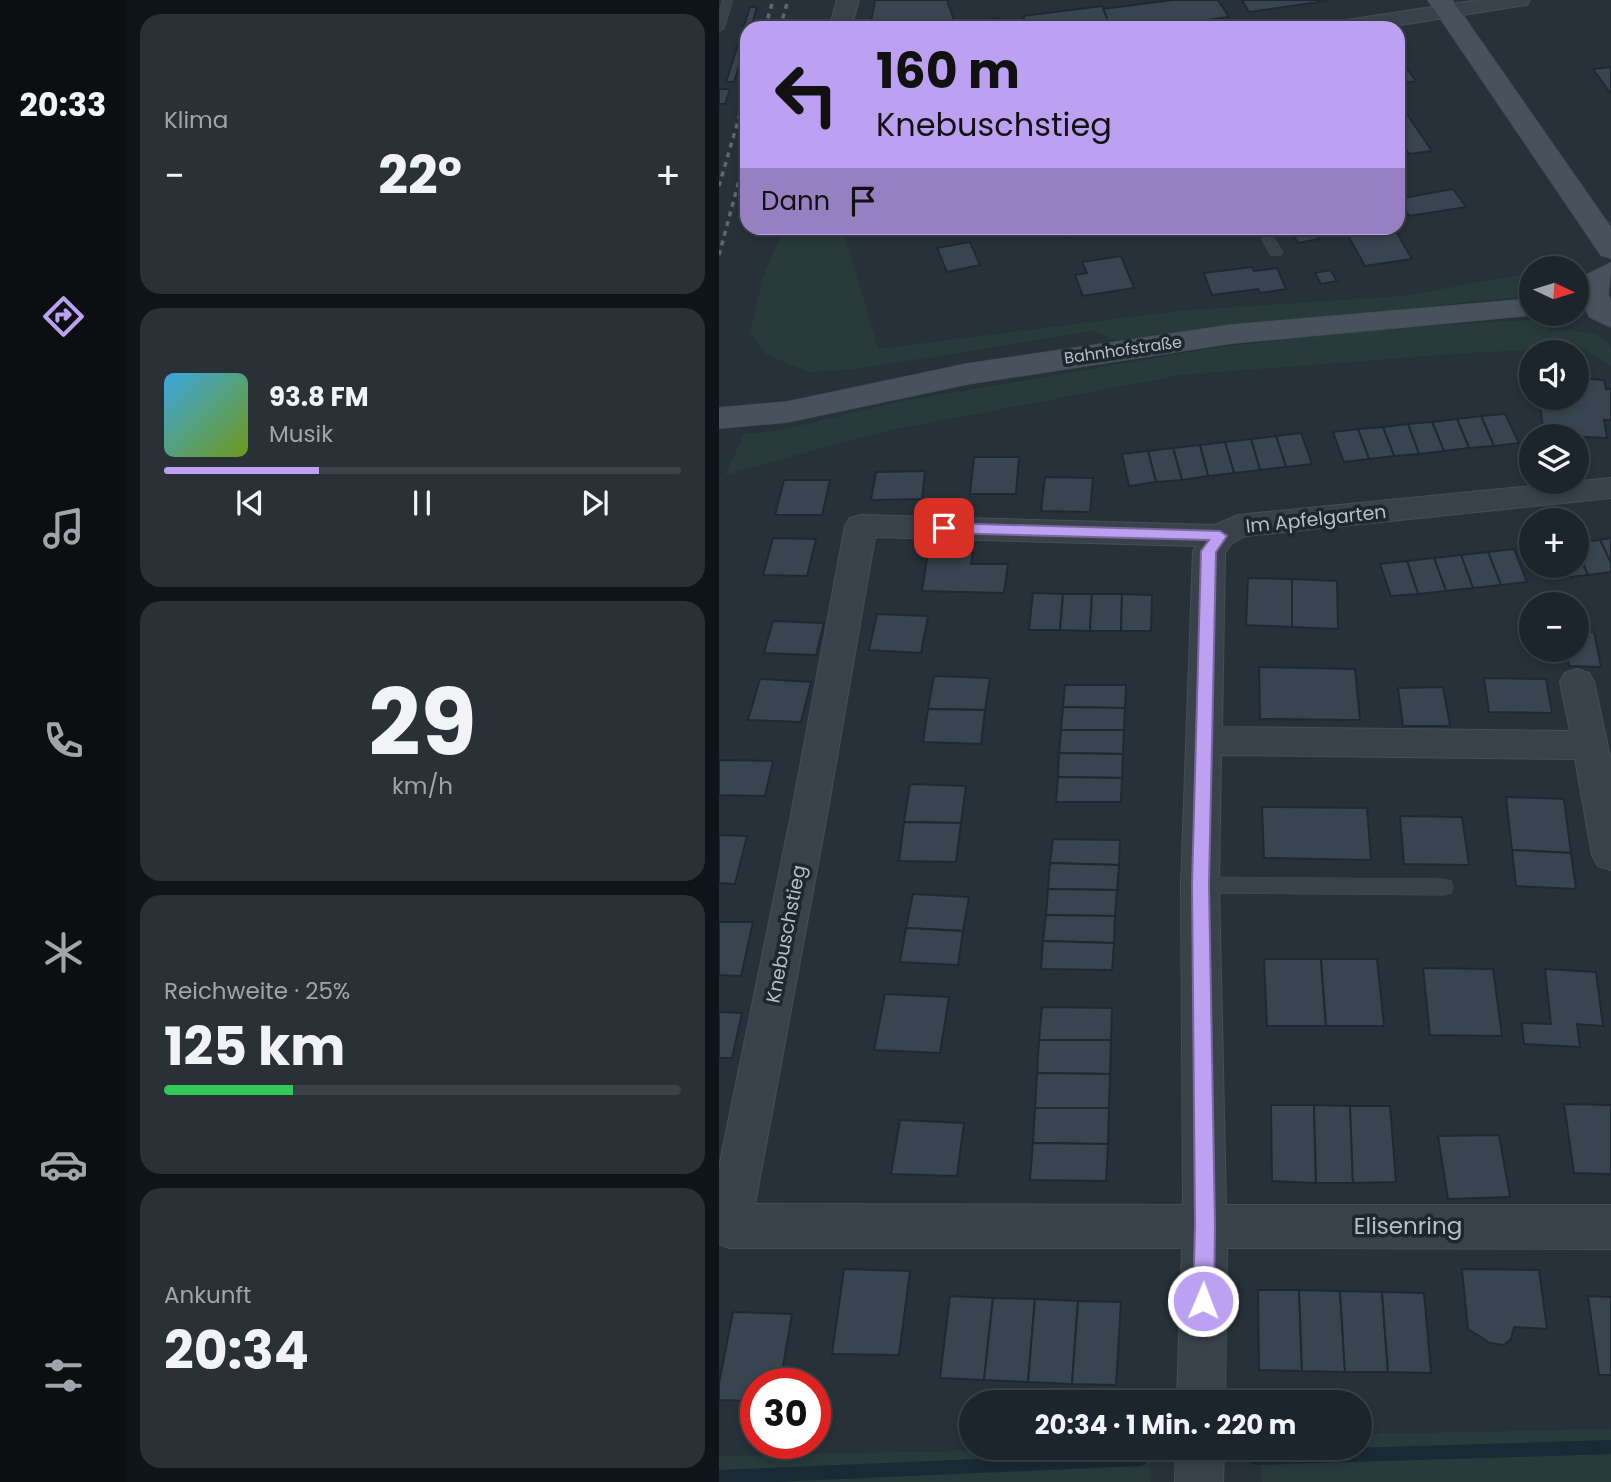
<!DOCTYPE html>
<html lang="de">
<head>
<meta charset="utf-8">
<style>
	:root { --surface:#1c252b; --page:#293137; --text:#f1f3f6; --muted:#a0a5a9; --line:#3a4247; --accent:#bca0f2 }
	body { margin:0; font-family:Poppins,sans-serif; background:var(--page); color:var(--text); height:100vh; display:flex; flex-direction:column; font-size:26px; white-space:nowrap }
	* { box-sizing:border-box; margin:0 }
	p { font-size:23px; color:var(--muted) }
	.icon { flex:none; width:38px; height:38px; fill:none; stroke:currentColor; stroke-width:2; stroke-linecap:round; stroke-linejoin:round }
	.map { position:relative; flex:1; overflow:hidden }
	.drawer { display:flex; flex-direction:column; gap:14px; padding:14px; background:#0f1418; width:593px }
	.drawer>* { flex:none }
	.banner { position:absolute; left:21px; top:21px; width:665px; height:214px; border-radius:21px; box-shadow:0 4px 10px #0003,0 0 0 2px var(--line); background:#bca0f2; color:#111; overflow:hidden }
	.needle { width:46px; rotate:94deg }
	.buttons { position:absolute; left:800px; top:256px; display:grid; gap:14px }
	.buttons a { display:grid; place-items:center; width:70px; height:70px; border-radius:50%; background:var(--surface); box-shadow:0 4px 10px #0003,0 0 0 2px var(--line); font-size:35px }
	.speed { position:absolute; left:21px; top:1368px; display:flex; gap:14px; font-size:35px; font-weight:700; text-align:center }
	.speed>* { display:grid; place-content:center; width:91px; height:91px; border-radius:50%; background:var(--surface); box-shadow:0 4px 10px #0003,0 0 0 2px var(--line); line-height:1 }
	.speed .limit { border:10px solid #d22; background:#fff; color:#111 }
	.pin { position:absolute; display:grid; place-items:center; width:60px; height:60px; color:#fff; margin:-30px; border-radius:14px; box-shadow:0 4px 10px #0006 }
	.me { position:absolute; width:77px; margin:-38px; rotate:1deg; stroke-linejoin:round; filter:drop-shadow(0 0 5px #0008) }
	.turn { display:flex; align-items:center; gap:24px; height:147px; padding:0 21px; font-size:32px }
	.turn .icon { width:91px; height:91px; stroke-width:2.5 }
	.turn b { display:block; font-size:49px; line-height:60px }
	.then { display:flex; align-items:center; height:66px; padding:0 21px; background:#0003; gap:14px; font-size:26px }
	.big { font-size:52px; font-weight:700; line-height:1.1 }
	.drawer .tile { flex:1; display:flex; flex-direction:column; justify-content:center; gap:10px; min-width:0; padding:0 24px; border-radius:21px; background:var(--page) }
	.drawer .dial { align-items:center; gap:0 }
	.dial b { font-size:91px; line-height:1 }
	.song { display:flex; align-items:center; gap:21px }
	.cover { width:84px; height:84px; border-radius:10px; background:linear-gradient(135deg,hsl(200 70% 55%),hsl(80 70% 35%)) }
	.played { height:7px; border-radius:4px; background:linear-gradient(90deg,var(--accent) 30%,var(--line) 30%) }
	.keys { display:flex; justify-content:space-around; direction:ltr }
	.heat { display:flex; justify-content:space-between; align-items:center; font-size:38px; direction:ltr }
	.charge { height:10px; border-radius:5px; background:linear-gradient(90deg,#34c759 25%,var(--line) 0) }
	.trip { position:absolute; left:240px; top:1390px; width:413px; height:70px; border-radius:35px; background:var(--surface); box-shadow:0 4px 10px #0003,0 0 0 2px var(--line); font-weight:700; line-height:70px; text-align:center }
	main { display:flex; flex:1; min-height:0 }
	.dock { display:flex; flex-direction:column; width:126px; justify-content:space-around; align-items:center; background:#0b0f11; color:var(--muted) }
	.dock .icon { width:49px; height:49px }
	.dock .on { color:var(--accent) }
	.dock b { font-size:32px; color:var(--text) }
	.map>svg:first-child { display:block }
	.green { fill:#283a3a }
	.lines { fill:none; stroke-linecap:round; stroke-linejoin:round }
	.stream { fill:#1a2936; fill-rule:evenodd }
	.building { fill:#384550; stroke:#202931; stroke-width:2 }
	.lane-casing { stroke:#454e56; stroke-width:1 }
	.street-casing { stroke:#454e56; stroke-width:2 }
	.secondary-casing { stroke:#454e56; stroke-width:2 }
	.lane { fill:#39424a; fill-rule:evenodd }
	.street { fill:#39424a; fill-rule:evenodd }
	.secondary { fill:#48525c; fill-rule:evenodd }
	.rail { stroke:#5c6770; stroke-width:3.5; stroke-dasharray:5 5; stroke-linecap:butt }
	.route { fill:#bca0f2; stroke:#7a689d; stroke-width:2 }
	.labels { text-anchor:middle; dominant-baseline:central; stroke-width:7; stroke-linejoin:round; paint-order:stroke }
	.far-street-label { font-size:16px; fill:#b5bdc5; stroke:#1e272f }
	.street-label { font-size:19px; fill:#b5bdc5; stroke:#1e272f }
	.near-street-label { font-size:23px; fill:#b5bdc5; stroke:#1e272f }
</style>
</head>
<body>
<main>
<nav class="dock">
<b>20:33</b>
<svg class="icon on" aria-label="directions" viewBox="0 0 24 24"><path d="M12 3l9 9-9 9-9-9zM9 14v-3h6M13 9l2 2-2 2"/></svg>
<svg class="icon" aria-label="music" viewBox="0 0 24 24"><path d="M9 18V5l10-2v13"/><circle cx="6" cy="18" r="3"/><circle cx="16" cy="16" r="3"/></svg>
<svg class="icon" aria-label="phone" viewBox="0 0 24 24"><path d="M5 4h4l2 5-3 2q2 4 5 5l2-3 5 2v4C11 20 4 13 5 4z"/></svg>
<svg class="icon" aria-label="climate" viewBox="0 0 24 24"><path d="M12 3v18M4 7l16 10M4 17L20 7"/></svg>
<svg class="icon" aria-label="car" viewBox="0 0 24 24"><path d="M5 17H2v-5l4-1 3-4h7l3 4 3 1v5h-3M9 17h6M6 11h13"/><circle cx="7" cy="17" r="2"/><circle cx="17" cy="17" r="2"/></svg>
<svg class="icon" aria-label="filters" viewBox="0 0 24 24"><path d="M4 7h16M4 17h16"/><circle cx="9" cy="7" r="2"/><circle cx="15" cy="17" r="2"/></svg>
</nav>
<section class="drawer">
<div class="tile"><p>Klima</p>
<div class="heat"><a>−</a><b class="big">22°</b><a>+</a></div>
</div>
<div class="tile">
<div class="song"><i class="cover"></i><div><b>93.8 FM</b><p>Musik</p></div></div>
<div class="played"></div>
<div class="keys"><svg class="icon" aria-label="previous" viewBox="0 0 24 24"><path d="M18 5L8 12l10 7zM5 5v14"/></svg><svg class="icon" aria-label="pause" viewBox="0 0 24 24"><path d="M8 5v14M16 5v14"/></svg><svg class="icon" aria-label="next" viewBox="0 0 24 24"><path d="M6 5l10 7-10 7zM19 5v14"/></svg></div>
</div>
<div class="tile dial"><b>29</b><p>km/h</p></div>
<div class="tile"><p>Reichweite · 25%</p><b class="big">125 km</b><div class="charge"></div></div>
<div class="tile"><p>Ankunft</p><b class="big">20:34</b></div>
</section>
<div class="map">
<svg width="892" height="1482" viewBox="0 0 892 1482">
	<rect width="100%" height="100%" fill="#263139"/>
	<g class="green">
		<path d="M 65,228 L 124,228 L 159,349 L 458,311 L 683,296 L 812,273 L 810,296 L 396,340 L 375,331 L 138,369 L 90,372 L 48,355 L 31,334 L 44,277 Z"/>
		<path d="M 824,319 L 831,330 C 846,330 888,329 892,349 C 892,354 892,361 892,366 L 862,348 L 747,353 L 462,375 L 158,433 L 6,475 L 25,434 L 62,430 L 173,403 L 494,348 L 656,329 Z"/>
		<path d="M 892,1429 L 892,1482 L 543,1482 L 540,1447 L 640,1447 L 641,1434 Z"/>
		<path d="M 430,1447 L 432,1482 L 0,1482 L 0,1456 Z"/>
	</g>
	<g class="lines">
		<g class="stream">
			<path d="M 892,1440 L 892,1454 L 536,1465 L 531,1463 L 529,1458 L 531,1453 L 536,1451 Z"/>
			<path d="M 422,1452 L 427,1454 L 429,1459 L 427,1464 L 422,1466 L 53,1482 L 0,1482 L 0,1470 Z"/>
		</g>
	</g>
	<g class="building">
		<path d="M 156,0 L 228,0 L 236,24 L 220,26 L 221,28 L 151,28 Z"/>
		<path d="M 454,0 L 499,0 L 510,17 L 430,28 L 392,28 L 383,9 Z"/>
		<path d="M 523,0 L 606,0 L 607,1 L 530,12 Z"/>
		<path d="M 383,6 L 392,28 L 310,28 L 304,16 Z"/>
		<path d="M 31,7 L 38,7 L 32,28 L 28,28 L 28,40 L 15,82 L 7,82 Z"/>
		<path d="M 281,18 L 285,28 L 220,26 L 236,24 Z"/>
		<path d="M 679,56 L 697,81 L 679,84 Z"/>
		<path d="M 892,67 L 892,94 L 874,69 Z"/>
		<path d="M 0,89 L 11,89 L 6,104 L 0,104 Z"/>
		<path d="M 685,110 L 713,151 L 690,154 L 682,143 L 679,143 L 679,111 Z"/>
		<path d="M 734,189 L 747,207 L 690,216 L 679,199 Z"/>
		<path d="M 211,228 L 244,228 L 245,230 L 214,236 Z"/>
		<path d="M 341,228 L 386,228 L 387,231 L 346,238 Z"/>
		<path d="M 570,228 L 603,228 L 604,229 L 594,230 L 600,239 L 579,243 Z"/>
		<path d="M 640,228 L 675,228 L 693,259 L 646,266 L 626,230 Z"/>
		<path d="M 251,242 L 261,265 L 228,272 L 218,248 Z"/>
		<path d="M 402,256 L 415,288 L 364,296 L 356,275 L 368,273 L 363,262 Z"/>
		<path d="M 533,267 L 535,271 L 558,268 L 567,289 L 541,293 L 539,289 L 493,295 L 485,273 Z"/>
		<path d="M 611,270 L 618,281 L 602,284 L 596,273 Z"/>
		<path d="M 858,378 L 885,380 L 887,389 L 892,389 L 892,420 L 885,420 L 888,438 L 825,435 L 820,397 L 858,397 Z"/>
		<path d="M 786,414 L 800,443 L 775,446 L 762,416 Z"/>
		<path d="M 762,416 L 775,446 L 750,448 L 738,419 Z"/>
		<path d="M 738,419 L 750,448 L 725,451 L 713,422 Z"/>
		<path d="M 713,422 L 725,451 L 700,454 L 689,424 Z"/>
		<path d="M 689,424 L 700,454 L 675,456 L 664,427 Z"/>
		<path d="M 664,427 L 675,456 L 650,459 L 639,429 Z"/>
		<path d="M 639,429 L 650,459 L 625,462 L 614,432 Z"/>
		<path d="M 582,433 L 593,464 L 567,467 L 557,436 Z"/>
		<path d="M 557,436 L 567,467 L 541,470 L 532,439 Z"/>
		<path d="M 532,439 L 541,470 L 515,473 L 506,442 Z"/>
		<path d="M 506,442 L 515,473 L 489,476 L 481,445 Z"/>
		<path d="M 481,445 L 489,476 L 463,480 L 454,448 Z"/>
		<path d="M 454,448 L 463,480 L 437,482 L 429,451 Z"/>
		<path d="M 429,451 L 437,482 L 410,486 L 403,454 Z"/>
		<path d="M 255,457 L 300,457 L 297,494 L 251,494 Z"/>
		<path d="M 206,471 L 203,499 L 152,500 L 157,472 Z"/>
		<path d="M 326,477 L 374,478 L 371,512 L 322,511 Z"/>
		<path d="M 65,480 L 111,480 L 103,515 L 56,515 Z"/>
		<path d="M 54,538 L 97,539 L 88,576 L 44,575 Z"/>
		<path d="M 892,538 L 892,563 L 881,540 Z"/>
		<path d="M 881,540 L 892,563 L 892,572 L 869,575 L 858,551 L 858,543 Z"/>
		<path d="M 795,549 L 808,582 L 782,585 L 769,552 Z"/>
		<path d="M 858,551 L 869,575 L 841,578 L 835,565 L 858,565 Z"/>
		<path d="M 209,552 L 254,553 L 252,564 L 289,564 L 285,593 L 203,591 Z"/>
		<path d="M 769,552 L 782,585 L 754,588 L 742,555 Z"/>
		<path d="M 742,555 L 754,588 L 727,591 L 715,558 Z"/>
		<path d="M 715,558 L 727,591 L 699,594 L 688,561 Z"/>
		<path d="M 688,561 L 699,594 L 672,596 L 661,564 Z"/>
		<path d="M 529,578 L 573,579 L 573,627 L 527,625 Z"/>
		<path d="M 573,579 L 618,581 L 619,629 L 573,627 Z"/>
		<path d="M 314,593 L 344,594 L 341,630 L 310,630 Z"/>
		<path d="M 344,594 L 373,594 L 371,631 L 341,630 Z"/>
		<path d="M 373,594 L 403,594 L 402,631 L 371,631 Z"/>
		<path d="M 403,594 L 433,595 L 432,631 L 402,631 Z"/>
		<path d="M 158,614 L 209,616 L 202,653 L 150,650 Z"/>
		<path d="M 54,621 L 105,623 L 97,655 L 45,653 Z"/>
		<path d="M 858,632 L 875,632 L 882,667 L 850,666 L 847,649 L 858,649 Z"/>
		<path d="M 540,667 L 636,669 L 641,720 L 541,719 Z"/>
		<path d="M 215,676 L 271,678 L 266,710 L 209,709 Z"/>
		<path d="M 765,678 L 827,679 L 833,713 L 770,712 Z"/>
		<path d="M 41,679 L 92,682 L 82,722 L 29,720 Z"/>
		<path d="M 346,685 L 407,685 L 406,708 L 344,707 Z"/>
		<path d="M 724,687 L 731,726 L 684,726 L 679,688 Z"/>
		<path d="M 344,707 L 406,708 L 405,730 L 342,730 Z"/>
		<path d="M 209,709 L 266,710 L 262,744 L 204,742 Z"/>
		<path d="M 342,730 L 405,730 L 404,754 L 340,753 Z"/>
		<path d="M 340,753 L 404,754 L 403,778 L 339,777 Z"/>
		<path d="M 0,760 L 54,761 L 46,796 L 0,795 Z"/>
		<path d="M 339,777 L 403,778 L 402,802 L 337,802 Z"/>
		<path d="M 191,784 L 247,786 L 242,823 L 185,822 Z"/>
		<path d="M 787,797 L 845,799 L 852,853 L 793,850 Z"/>
		<path d="M 543,807 L 648,808 L 652,860 L 545,858 Z"/>
		<path d="M 681,816 L 743,817 L 750,865 L 685,864 Z"/>
		<path d="M 185,822 L 242,823 L 237,862 L 180,861 Z"/>
		<path d="M 0,835 L 28,836 L 16,884 L 0,883 Z"/>
		<path d="M 334,839 L 401,840 L 400,865 L 331,863 Z"/>
		<path d="M 793,850 L 852,853 L 857,889 L 797,886 Z"/>
		<path d="M 331,863 L 400,865 L 398,890 L 329,889 Z"/>
		<path d="M 329,889 L 398,890 L 396,916 L 327,915 Z"/>
		<path d="M 194,894 L 250,897 L 244,931 L 187,928 Z"/>
		<path d="M 327,915 L 396,916 L 395,943 L 324,941 Z"/>
		<path d="M 0,922 L 34,922 L 22,976 L 0,975 Z"/>
		<path d="M 187,928 L 244,931 L 239,965 L 181,962 Z"/>
		<path d="M 324,941 L 395,943 L 393,970 L 322,969 Z"/>
		<path d="M 545,959 L 602,959 L 607,1026 L 548,1026 Z"/>
		<path d="M 602,959 L 658,959 L 665,1026 L 607,1026 Z"/>
		<path d="M 704,968 L 774,969 L 783,1036 L 711,1035 Z"/>
		<path d="M 826,969 L 877,972 L 884,1026 L 858,1024 L 861,1047 L 805,1044 L 803,1023 L 832,1024 Z"/>
		<path d="M 166,994 L 230,997 L 221,1053 L 155,1050 Z"/>
		<path d="M 323,1007 L 393,1008 L 392,1040 L 320,1040 Z"/>
		<path d="M 0,1012 L 23,1013 L 13,1058 L 0,1058 Z"/>
		<path d="M 320,1040 L 392,1040 L 391,1074 L 318,1073 Z"/>
		<path d="M 318,1073 L 391,1074 L 390,1108 L 316,1108 Z"/>
		<path d="M 845,1104 L 892,1105 L 892,1174 L 855,1173 Z"/>
		<path d="M 552,1105 L 595,1105 L 597,1183 L 553,1181 Z"/>
		<path d="M 595,1105 L 631,1106 L 634,1183 L 597,1183 Z"/>
		<path d="M 631,1106 L 671,1106 L 677,1182 L 634,1183 Z"/>
		<path d="M 316,1108 L 390,1108 L 389,1144 L 314,1143 Z"/>
		<path d="M 181,1120 L 245,1123 L 238,1176 L 172,1174 Z"/>
		<path d="M 780,1135 L 791,1197 L 729,1199 L 719,1136 Z"/>
		<path d="M 314,1143 L 389,1144 L 387,1181 L 311,1180 Z"/>
		<path d="M 125,1269 L 191,1271 L 180,1355 L 113,1354 Z"/>
		<path d="M 743,1269 L 820,1270 L 828,1329 L 795,1327 L 792,1339 L 785,1345 L 771,1343 L 749,1329 Z"/>
		<path d="M 539,1290 L 580,1290 L 583,1371 L 540,1370 Z"/>
		<path d="M 580,1290 L 621,1291 L 626,1372 L 583,1371 Z"/>
		<path d="M 621,1291 L 663,1292 L 669,1372 L 626,1372 Z"/>
		<path d="M 663,1292 L 705,1293 L 712,1373 L 669,1372 Z"/>
		<path d="M 231,1296 L 274,1298 L 265,1380 L 221,1378 Z"/>
		<path d="M 869,1296 L 892,1297 L 892,1375 L 880,1375 Z"/>
		<path d="M 274,1298 L 316,1299 L 309,1382 L 265,1380 Z"/>
		<path d="M 316,1299 L 359,1301 L 353,1384 L 309,1382 Z"/>
		<path d="M 359,1301 L 402,1302 L 397,1385 L 353,1384 Z"/>
		<path d="M 14,1312 L 73,1314 L 61,1384 L 37,1384 L 37,1401 L 0,1400 L 0,1383 Z"/>
	</g>
	<g class="lines">
		<defs>
			<g id="lane">
				<path d="M 4,0 L 14,0 L 5,29 L 0,32 L 0,12 Z"/>
				<path d="M 537,228 L 549,228 L 564,252 L 562,255 L 552,255 Z"/>
				<path d="M 481,877 L 725,879 L 732,881 L 734,887 L 732,893 L 725,895 L 481,893 L 474,891 L 472,885 L 474,879 Z"/>
			</g>
			<g id="street">
				<path d="M 118,0 L 140,0 L 132,28 L 110,28 Z"/>
				<path d="M 759,0 L 811,0 L 808,5 L 800,6 L 663,28 L 610,28 L 613,23 L 621,21 Z"/>
				<path d="M 892,478 L 892,498 L 526,536 L 512,544 L 506,553 L 503,727 L 851,731 L 841,682 L 846,673 L 858,669 L 870,673 L 875,682 L 892,761 L 892,870 L 879,866 L 873,855 L 856,759 L 502,755 L 500,885 L 507,1205 L 892,1205 L 892,1249 L 508,1248 L 506,1402 L 458,1402 L 463,1248 L 10,1248 L 0,1244 L 0,1167 L 72,815 L 126,526 L 131,518 L 142,515 L 496,525 L 519,515 ZM 156,537 L 477,546 L 474,551 L 462,885 L 464,1205 L 36,1204 L 108,815 Z"/>
				<path d="M 457,1447 L 505,1447 L 504,1482 L 456,1482 Z"/>
			</g>
			<g id="secondary">
				<path d="M 709,0 L 733,0 L 892,228 L 892,258 L 882,255 Z"/>
				<path d="M 892,263 L 889,295 L 892,301 L 892,327 L 871,317 L 859,295 L 868,275 Z"/>
				<path d="M 812,299 L 812,313 L 823,314 L 513,343 L 248,384 L 68,422 L 0,428 L 0,408 L 68,402 L 248,364 L 513,325 Z"/>
			</g>
		</defs>
		<use href="#lane" class="lane-casing"/>
		<use href="#street" class="street-casing"/>
		<use href="#secondary" class="secondary-casing"/>
		<use href="#lane" class="lane"/>
		<use href="#street" class="street"/>
		<use href="#secondary" class="secondary"/>
		<g class="rail">
			<path d="M 46,28 L 54,0"/>
			<path d="M 61,28 L 69,0"/>
			<path d="M 0,186 L 28,90"/>
			<path d="M 0,255 L 28,151"/>
		</g>
	</g>
	<path class="route" d="M 225,523 L 501,531 L 508,536 L 497,552 L 490,885 L 496,1225 L 495,1301 L 492,1308 L 484,1311 L 477,1308 L 474,1301 L 476,1225 L 473,885 L 482,551 L 490,540 L 225,533 L 217,528 Z"/>
	<g class="labels">
		<g class="far-street-label">
			<text transform="translate(404 350) rotate(-8)">Bahnhofstraße</text>
		</g>
		<g class="street-label">
			<text transform="translate(597 519) rotate(-6)">Im Apfelgarten</text>
			<text transform="translate(67 934) rotate(-79)">Knebuschstieg</text>
		</g>
		<g class="near-street-label">
			<text x="689" y="1226">Elisenring</text>
		</g>
	</g>
</svg>
<div class="buttons">
<a><svg class="needle" viewBox="-14 -14 28 28"><path d="M0-13l5 13h-10z" fill="#e53935"/><path d="M0 13l5-13h-10z" fill="#a0a5a9"/></svg></a>
<a><svg class="icon" aria-label="sound" viewBox="0 0 24 24"><path d="M4 9h4l5-4v14l-5-4H4zM17 9q2 3 0 6"/></svg></a>
<a><svg class="icon" aria-label="layers" viewBox="0 0 24 24"><path d="M12 4l9 5-9 5-9-5zM3 14l9 5 9-5"/></svg></a>
<a>+</a>
<a>−</a>
</div>
<div class="speed"><div class="limit">30</div></div>
<div class="pin" style="left:225px;top:528px;background:#d93025"><svg class="icon" aria-label="arrive" viewBox="0 0 24 24"><path d="M6 21V4h12l-3 4 3 4H6"/></svg></div>
<svg class="me" style="left:484px;top:1301px" viewBox="-20 -20 40 40"><circle r="17" fill="#bca0f2" stroke="#fff" stroke-width="3"/><path d="M0-11L8 9 0 5-8 9z" fill="#fff"/></svg>
<div class="trip">20:34 · 1 Min. · 220 m</div>
<div class="banner">
<div class="turn"><svg class="icon" aria-label="left" viewBox="0 0 24 24"><path d="M17 20v-9H6M10 6l-5 5 5 5"/></svg><div><b>160 m</b>Knebuschstieg</div></div>
<div class="then">Dann<svg class="icon" aria-label="arrive" viewBox="0 0 24 24"><path d="M6 21V4h12l-3 4 3 4H6"/></svg></div>
</div>
</div>
</main>
</body>
</html>
